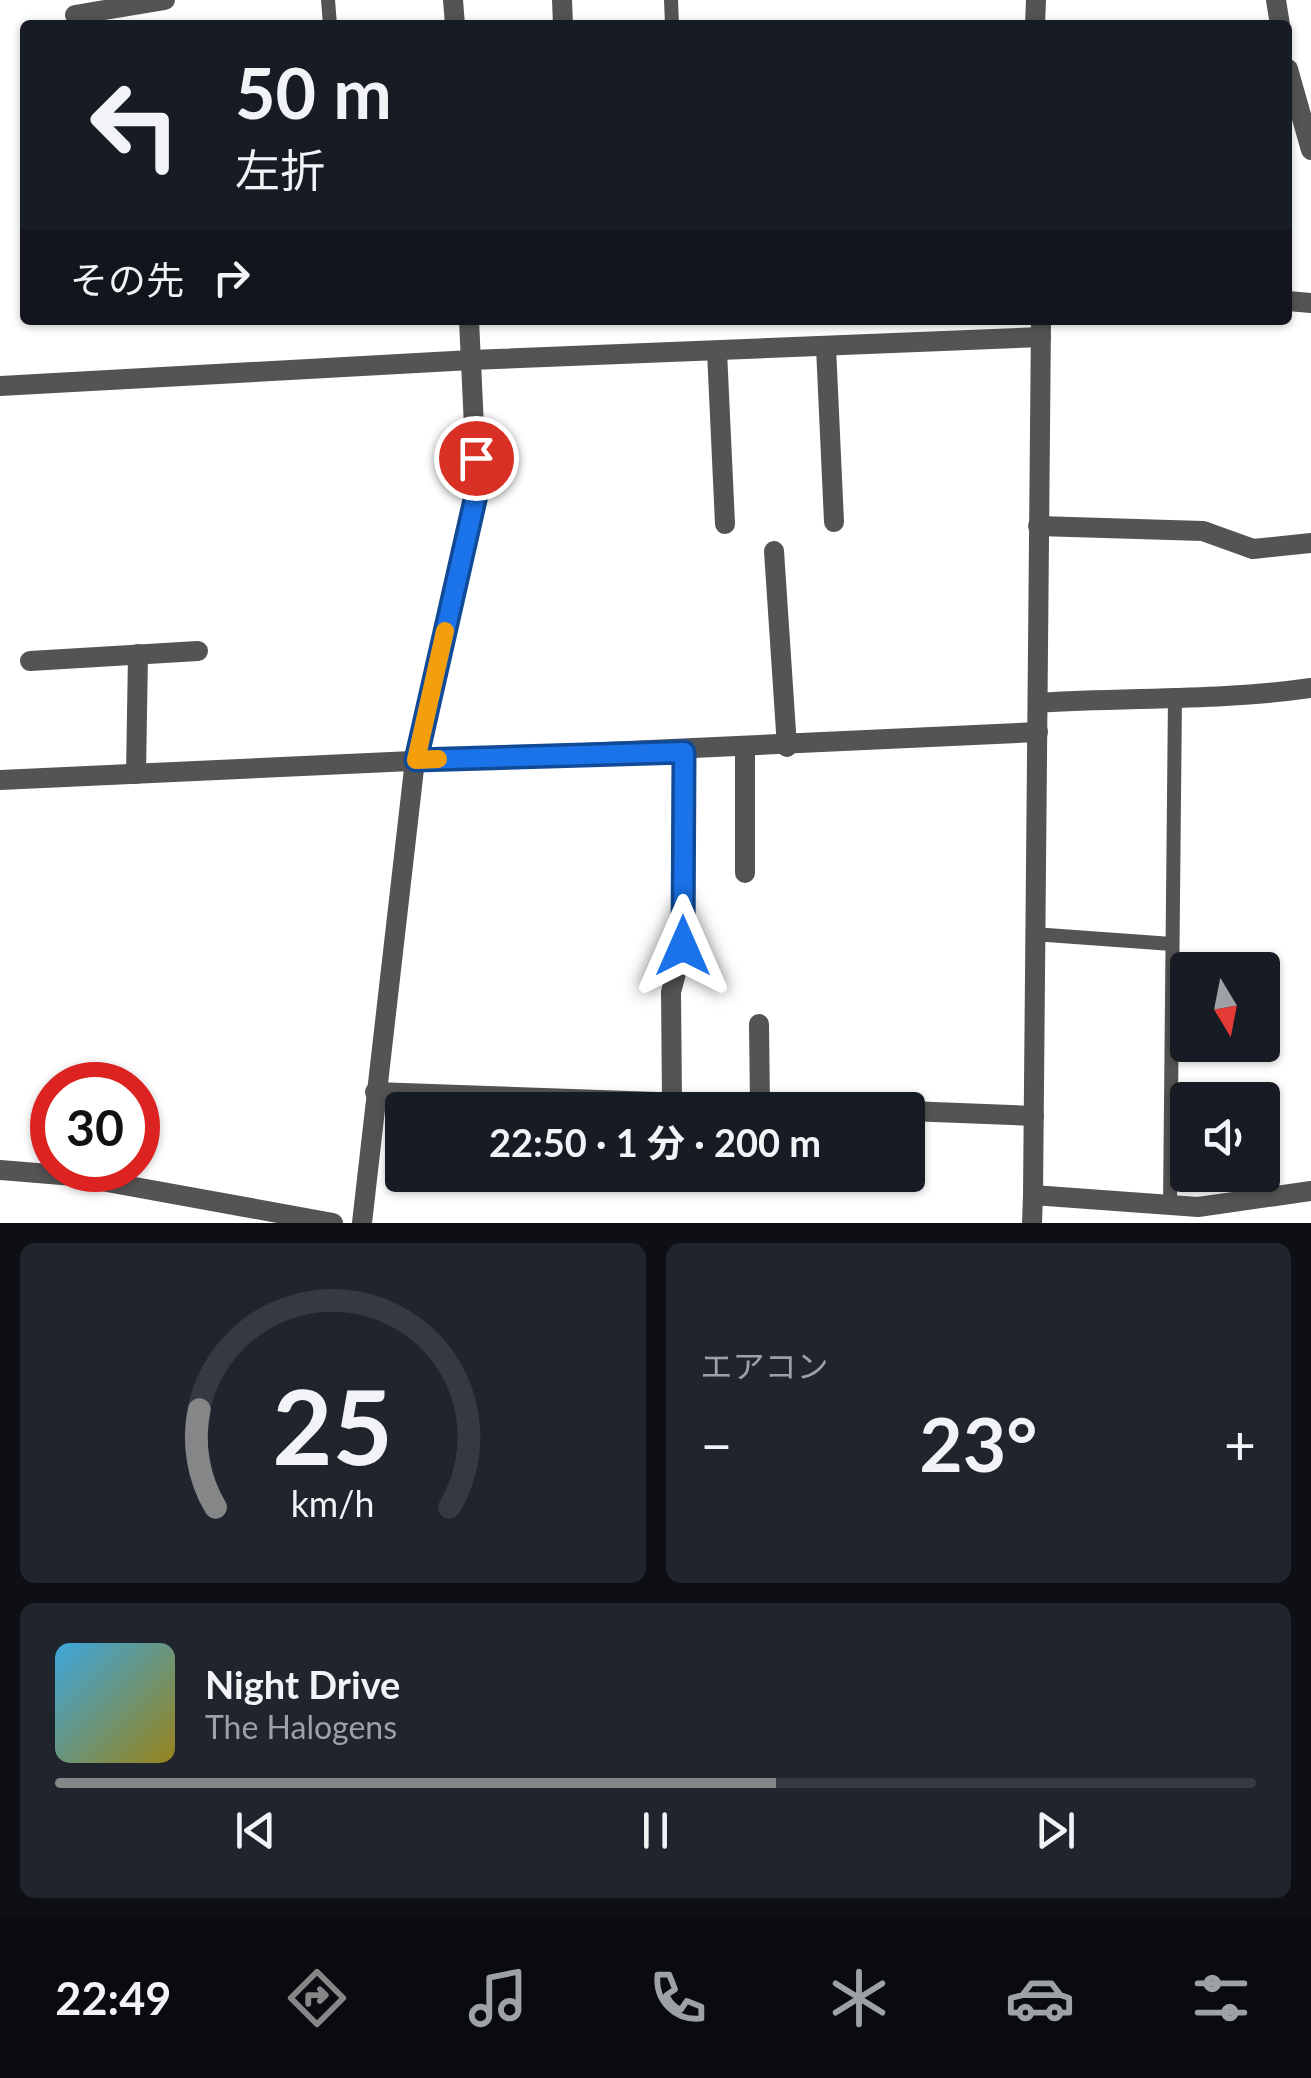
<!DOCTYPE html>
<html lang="ja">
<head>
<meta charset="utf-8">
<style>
	:root { --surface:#171b24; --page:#20242c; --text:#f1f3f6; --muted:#9ea1a6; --line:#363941; --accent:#858687 }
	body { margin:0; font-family:Lato,"Noto Sans JP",sans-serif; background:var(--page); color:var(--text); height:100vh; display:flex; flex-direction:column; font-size:38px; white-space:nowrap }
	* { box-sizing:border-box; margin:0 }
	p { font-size:32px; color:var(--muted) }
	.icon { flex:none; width:55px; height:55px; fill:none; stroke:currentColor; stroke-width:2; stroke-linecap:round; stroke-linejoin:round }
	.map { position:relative; height:1223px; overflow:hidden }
	.details { display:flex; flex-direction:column; gap:20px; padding:20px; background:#0d0f14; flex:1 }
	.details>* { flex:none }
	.hud { position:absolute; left:20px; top:20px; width:1272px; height:305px; border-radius:10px; box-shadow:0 2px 8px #0004; background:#171b24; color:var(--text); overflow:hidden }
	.needle { width:65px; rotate:170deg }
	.buttons { position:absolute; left:1170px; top:952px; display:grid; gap:20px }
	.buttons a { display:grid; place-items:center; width:110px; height:110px; border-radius:10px; background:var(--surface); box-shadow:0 2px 8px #0004; font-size:50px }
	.speed { position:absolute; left:30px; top:1062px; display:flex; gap:20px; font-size:50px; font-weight:700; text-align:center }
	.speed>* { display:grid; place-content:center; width:130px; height:130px; border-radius:50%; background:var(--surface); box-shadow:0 2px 8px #0004; line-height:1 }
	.speed .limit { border:15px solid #d22; background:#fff; color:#111 }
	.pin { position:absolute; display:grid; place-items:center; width:85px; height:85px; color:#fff; margin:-42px; border:5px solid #fff; border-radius:50%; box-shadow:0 2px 10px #0007 }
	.me { position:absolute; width:110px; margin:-55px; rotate:0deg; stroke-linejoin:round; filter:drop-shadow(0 0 8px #0008) }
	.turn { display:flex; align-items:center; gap:35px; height:210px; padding:0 50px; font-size:45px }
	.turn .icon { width:130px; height:130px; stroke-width:2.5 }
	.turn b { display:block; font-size:70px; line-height:85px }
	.then { display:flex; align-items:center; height:95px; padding:0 50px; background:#0003; gap:20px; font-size:38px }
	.big { font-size:75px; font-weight:700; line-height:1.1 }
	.details .widget { flex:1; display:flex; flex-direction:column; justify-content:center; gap:15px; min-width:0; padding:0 35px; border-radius:15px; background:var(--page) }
	.details .dial { align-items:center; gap:0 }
	.dial svg { height:260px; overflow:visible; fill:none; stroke:var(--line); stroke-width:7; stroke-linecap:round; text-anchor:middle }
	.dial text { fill:var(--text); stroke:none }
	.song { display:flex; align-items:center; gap:30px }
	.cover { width:120px; height:120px; border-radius:15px; background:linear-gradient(135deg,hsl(200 70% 55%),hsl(50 70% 35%)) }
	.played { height:10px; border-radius:5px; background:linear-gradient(90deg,var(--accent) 60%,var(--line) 60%) }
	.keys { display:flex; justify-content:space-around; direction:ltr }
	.heat { display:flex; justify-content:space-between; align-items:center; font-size:55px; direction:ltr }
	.details .tiles { flex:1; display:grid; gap:20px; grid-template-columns:1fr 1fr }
	.widget:last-child { grid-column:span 2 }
	.trip { position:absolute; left:385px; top:1092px; width:540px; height:100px; border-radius:10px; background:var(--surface); box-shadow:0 2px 8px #0004; font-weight:700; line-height:100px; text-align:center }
	.dock { display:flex; height:160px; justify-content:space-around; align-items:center; background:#090b0e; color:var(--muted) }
	.dock .icon { width:70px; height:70px }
	.dock .active { color:var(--accent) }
	.dock b { font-size:45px; color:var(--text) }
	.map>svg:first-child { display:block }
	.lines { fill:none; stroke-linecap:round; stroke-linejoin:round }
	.service { stroke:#545454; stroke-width:14 }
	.minor { stroke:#545454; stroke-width:20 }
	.tertiary { stroke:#545454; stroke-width:20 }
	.route-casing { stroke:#114b97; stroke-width:25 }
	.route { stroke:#1a73e8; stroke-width:18 }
	.slow { stroke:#f59e0b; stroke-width:18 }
</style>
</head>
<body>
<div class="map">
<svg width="1311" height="1223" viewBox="0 0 1311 1223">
	<rect width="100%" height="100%" fill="#fff"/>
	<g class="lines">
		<g class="service">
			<path d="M 328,0 L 330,25"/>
			<path d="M 671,0 L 672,25"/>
			<path d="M 1033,934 L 1172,944"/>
			<path d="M 1170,1206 L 1175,695"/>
		</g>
		<g class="minor">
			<path d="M 453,0 L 455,25"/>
			<path d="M 562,0 L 563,25"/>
			<path d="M 1276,0 L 1280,25"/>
			<path d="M 75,15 L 165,0"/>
			<path d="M 1035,25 L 1036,0"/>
			<path d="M 1288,69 L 1311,150"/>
			<path d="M 1288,301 L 1311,303"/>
			<path d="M 1041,320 L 1033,1195 L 1198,1207 L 1311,1191"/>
			<path d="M 826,347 L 834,522"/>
			<path d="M 717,351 L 725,524"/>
			<path d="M 0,386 L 471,360 L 1041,337"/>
			<path d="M 1038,526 L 1203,531 L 1253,549 L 1311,543"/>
			<path d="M 774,551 L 787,747"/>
			<path d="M 30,661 L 198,651"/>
			<path d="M 1038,703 C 1129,697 1221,701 1311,688"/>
			<path d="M 745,748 L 745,873"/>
			<path d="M 136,774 L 138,654"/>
			<path d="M 0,780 L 1038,732"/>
			<path d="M 759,1024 L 760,1105"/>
			<path d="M 375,1092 L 883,1110"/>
			<path d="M 672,1102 L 671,992 L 683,947 L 684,751"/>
			<path d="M 908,1111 L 1034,1116"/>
			<path d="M 362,1223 L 415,760 L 477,491 L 469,320"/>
		</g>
		<g class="tertiary">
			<path d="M 0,1170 L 74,1176 L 333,1223"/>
			<path d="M 1032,1223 L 1033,1195"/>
		</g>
	</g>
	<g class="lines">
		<defs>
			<path id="route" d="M 476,458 L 477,491 L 416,760 L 684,752 L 683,946"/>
		</defs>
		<use href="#route" class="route-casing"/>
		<use href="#route" class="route"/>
		<path class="slow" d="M 438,759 L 416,760 L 445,631"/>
	</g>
</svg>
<div class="buttons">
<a><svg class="needle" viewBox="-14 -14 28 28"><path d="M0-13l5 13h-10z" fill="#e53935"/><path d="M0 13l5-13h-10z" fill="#9ea1a6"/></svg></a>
<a><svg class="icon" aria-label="sound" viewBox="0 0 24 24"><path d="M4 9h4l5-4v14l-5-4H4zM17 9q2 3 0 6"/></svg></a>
</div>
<div class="speed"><div class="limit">30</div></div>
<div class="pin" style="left:476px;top:458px;background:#d93025"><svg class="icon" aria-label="arrive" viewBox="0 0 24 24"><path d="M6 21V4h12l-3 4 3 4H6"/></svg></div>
<svg class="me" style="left:683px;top:946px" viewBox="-20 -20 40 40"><path d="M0-17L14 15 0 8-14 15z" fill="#1a73e8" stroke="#fff" stroke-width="4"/></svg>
<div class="trip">22:50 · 1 分 · 200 m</div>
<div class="hud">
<div class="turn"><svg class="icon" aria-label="left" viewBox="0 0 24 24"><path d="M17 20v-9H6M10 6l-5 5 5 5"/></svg><div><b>50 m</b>左折</div></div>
<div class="then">その先<svg class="icon" aria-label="right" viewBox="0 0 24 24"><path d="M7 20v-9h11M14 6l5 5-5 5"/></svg></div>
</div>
</div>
<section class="details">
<div class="tiles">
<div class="widget dial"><svg viewBox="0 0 100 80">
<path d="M14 69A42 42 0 1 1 86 69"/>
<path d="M14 69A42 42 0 0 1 9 39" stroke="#858687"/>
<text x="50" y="56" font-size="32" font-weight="700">25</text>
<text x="50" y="72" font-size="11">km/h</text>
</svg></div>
<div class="widget"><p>エアコン</p>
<div class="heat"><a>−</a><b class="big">23°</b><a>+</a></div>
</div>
<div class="widget">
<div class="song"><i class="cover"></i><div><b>Night Drive</b><p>The Halogens</p></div></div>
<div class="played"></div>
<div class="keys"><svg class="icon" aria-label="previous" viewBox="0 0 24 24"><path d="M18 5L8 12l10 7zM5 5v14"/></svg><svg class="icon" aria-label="pause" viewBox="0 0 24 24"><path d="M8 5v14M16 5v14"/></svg><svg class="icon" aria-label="next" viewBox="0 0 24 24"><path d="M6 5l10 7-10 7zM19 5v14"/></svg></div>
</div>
</div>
</section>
<nav class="dock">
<b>22:49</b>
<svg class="icon active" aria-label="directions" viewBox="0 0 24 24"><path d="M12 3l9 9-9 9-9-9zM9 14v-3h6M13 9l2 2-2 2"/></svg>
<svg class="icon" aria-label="music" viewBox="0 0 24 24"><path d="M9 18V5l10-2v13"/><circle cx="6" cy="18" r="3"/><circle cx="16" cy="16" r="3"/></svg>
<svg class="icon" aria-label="phone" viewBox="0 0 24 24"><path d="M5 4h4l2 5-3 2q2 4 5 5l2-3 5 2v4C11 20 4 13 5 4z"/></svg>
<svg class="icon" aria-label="climate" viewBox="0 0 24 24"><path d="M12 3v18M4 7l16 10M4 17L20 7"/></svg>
<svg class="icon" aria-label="car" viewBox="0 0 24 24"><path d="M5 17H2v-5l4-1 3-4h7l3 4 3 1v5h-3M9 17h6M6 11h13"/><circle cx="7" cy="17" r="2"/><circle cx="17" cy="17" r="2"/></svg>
<svg class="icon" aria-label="filters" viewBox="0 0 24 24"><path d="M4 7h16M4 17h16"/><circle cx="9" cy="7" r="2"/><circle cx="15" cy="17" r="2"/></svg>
</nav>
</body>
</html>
